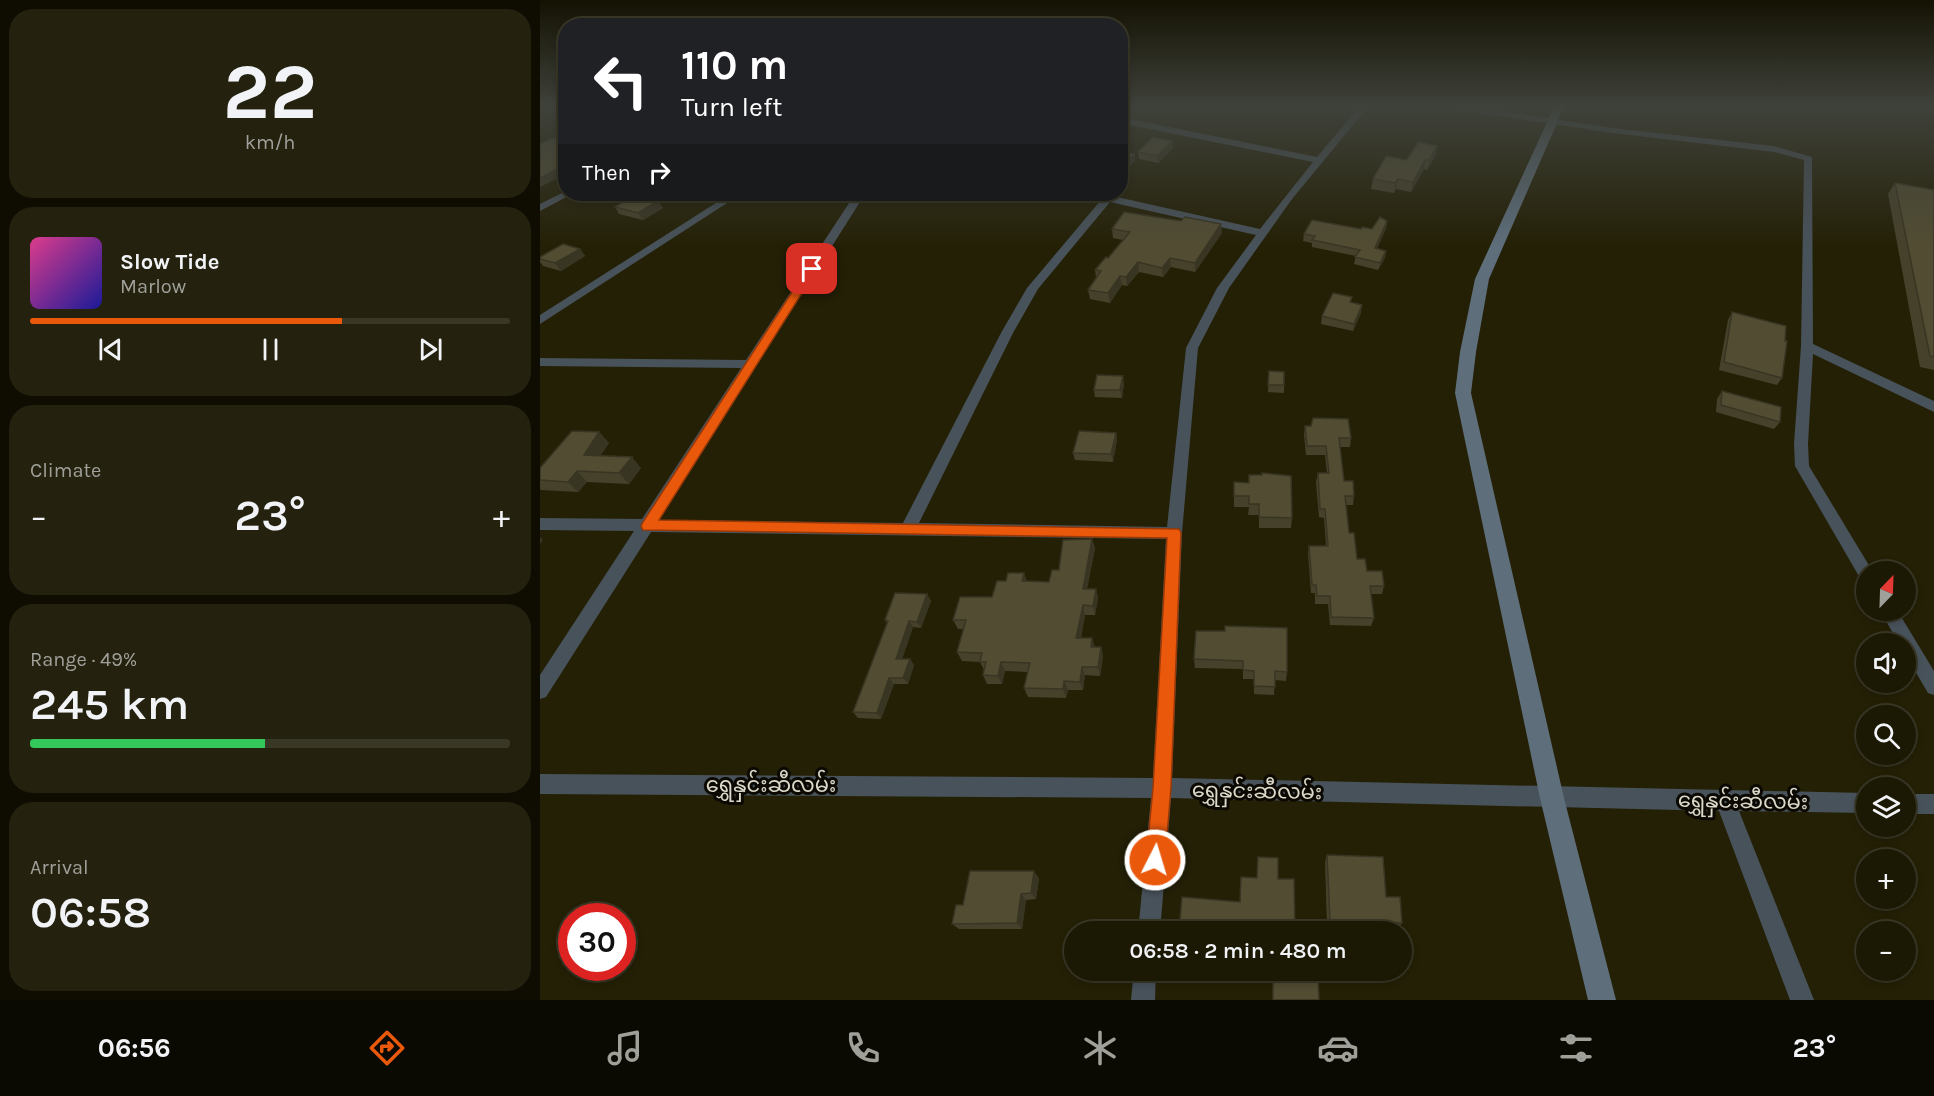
<!DOCTYPE html>
<html lang="en">
<head>
<meta charset="utf-8">
<style>
	:root { --surface:#1b1804; --page:#24210e; --text:#f1f3f6; --muted:#a0a09a; --line:#393726; --accent:#ea580c }
	body { margin:0; font-family:Karla,"Noto Sans Myanmar",sans-serif; background:var(--page); color:var(--text); height:100vh; display:flex; flex-direction:column; font-size:22px; white-space:nowrap }
	* { box-sizing:border-box; margin:0 }
	p { font-size:20px; color:var(--muted) }
	.icon { flex:none; width:33px; height:33px; fill:none; stroke:currentColor; stroke-width:2; stroke-linecap:round; stroke-linejoin:round }
	.map { position:relative; flex:1; overflow:hidden }
	.panel { display:flex; flex-direction:column; gap:9px; padding:9px; background:#0f0d02; width:540px }
	.panel>* { flex:none }
	.hud { position:absolute; left:18px; top:18px; width:570px; height:183px; border-radius:24px; box-shadow:0 3px 9px #0003,0 0 0 2px var(--line); background:#202124; color:#fff; overflow:hidden }
	.needle { width:39px; rotate:23deg }
	.controls { position:absolute; left:1316px; top:561px; display:grid; gap:12px }
	.controls a { display:grid; place-items:center; width:60px; height:60px; border-radius:50%; background:var(--surface); box-shadow:0 3px 9px #0003,0 0 0 2px var(--line); font-size:30px }
	.speed { position:absolute; left:18px; top:903px; display:flex; gap:12px; font-size:30px; font-weight:700; text-align:center }
	.speed>* { display:grid; place-content:center; width:78px; height:78px; border-radius:50%; background:var(--surface); box-shadow:0 3px 9px #0003,0 0 0 2px var(--line); line-height:1 }
	.speed .limit { border:9px solid #d22; background:#fff; color:#111 }
	.pin { position:absolute; display:grid; place-items:center; width:51px; height:51px; color:#fff; margin:-26px; border-radius:12px; box-shadow:0 3px 9px #0006 }
	.me { position:absolute; width:66px; margin:-33px; rotate:5deg; stroke-linejoin:round; filter:drop-shadow(0 0 4px #0008) }
	.turn { display:flex; align-items:center; gap:21px; height:126px; padding:0 24px; font-size:27px }
	.turn .icon { width:78px; height:78px; stroke-width:2.5 }
	.turn b { display:block; font-size:42px; line-height:51px }
	.then { display:flex; align-items:center; height:57px; padding:0 24px; background:#0003; gap:12px; font-size:22px }
	.big { font-size:45px; font-weight:600; line-height:1.1 }
	.panel .widget { flex:1; display:flex; flex-direction:column; justify-content:center; gap:9px; min-width:0; padding:0 21px; border-radius:24px; background:var(--page) }
	.panel .dial { align-items:center; gap:0 }
	.dial b { font-size:78px; line-height:1 }
	.song { display:flex; align-items:center; gap:18px }
	.cover { width:72px; height:72px; border-radius:9px; background:linear-gradient(135deg,hsl(330 70% 55%),hsl(240 70% 35%)) }
	.played { height:6px; border-radius:3px; background:linear-gradient(90deg,var(--accent) 65%,var(--line) 65%) }
	.keys { display:flex; justify-content:space-around; direction:ltr }
	.heat { display:flex; justify-content:space-between; align-items:center; font-size:33px; direction:ltr }
	.charge { height:9px; border-radius:4px; background:linear-gradient(90deg,#34c759 49%,var(--line) 0) }
	.trip { position:absolute; left:524px; top:921px; width:348px; height:60px; border-radius:30px; background:var(--surface); box-shadow:0 3px 9px #0003,0 0 0 2px var(--line); font-weight:600; line-height:60px; text-align:center }
	.tab-bar { display:flex; height:96px; justify-content:space-around; align-items:center; background:#0b0a02; color:var(--muted) }
	.tab-bar .icon { width:42px; height:42px }
	.tab-bar .active { color:var(--accent) }
	.tab-bar b { font-size:27px; color:var(--text) }
	main { display:flex; flex:1; min-height:0 }
	.map>svg:first-child { display:block }
	.lines { fill:none; stroke-linecap:round; stroke-linejoin:round }
	.street { fill:#48525a; fill-rule:evenodd }
	.secondary { fill:#5e6e7b; fill-rule:evenodd }
	.wall { fill:#46412b }
	.shaded-wall { fill:#393523 }
	.building { fill:#514c32; stroke:#393523; stroke-width:1.5 }
	.route { fill:#ea580c; stroke:#983908; stroke-width:1.5 }
	.labels { text-anchor:middle; dominant-baseline:central; stroke-width:6; stroke-linejoin:round; paint-order:stroke }
	.near-street-label { font-size:21px; fill:#dbd9ca; stroke:#0b0902 }
</style>
</head>
<body>
<main>
<section class="panel">
<div class="widget dial"><b>22</b><p>km/h</p></div>
<div class="widget">
<div class="song"><i class="cover"></i><div><b>Slow Tide</b><p>Marlow</p></div></div>
<div class="played"></div>
<div class="keys"><svg class="icon" aria-label="previous" viewBox="0 0 24 24"><path d="M18 5L8 12l10 7zM5 5v14"/></svg><svg class="icon" aria-label="pause" viewBox="0 0 24 24"><path d="M8 5v14M16 5v14"/></svg><svg class="icon" aria-label="next" viewBox="0 0 24 24"><path d="M6 5l10 7-10 7zM19 5v14"/></svg></div>
</div>
<div class="widget"><p>Climate</p>
<div class="heat"><a>−</a><b class="big">23°</b><a>+</a></div>
</div>
<div class="widget"><p>Range · 49%</p><b class="big">245 km</b><div class="charge"></div></div>
<div class="widget"><p>Arrival</p><b class="big">06:58</b></div>
</section>
<div class="map">
<svg width="1394" height="1000" viewBox="0 0 1394 1000">
	<rect width="100%" height="100%" fill="#242006"/>
	<g class="lines">
		<g class="street">
			<path d="M 819,107 L 828,107 L 752,199 L 689,288 L 658,348 L 642,533 L 632,778 L 1326,793 L 1326,813 L 1199,811 L 1274,1000 L 1250,1000 L 1179,811 L 631,798 L 620,932 L 598,932 L 611,798 L 0,794 L 0,774 L 613,778 L 626,539 L 111,532 L 6,697 L 0,699 L 0,675 L 94,531 L 0,530 L 0,518 L 102,519 L 201,368 L 0,366 L 0,358 L 206,360 L 315,194 L 325,194 L 119,520 L 363,523 L 461,333 L 487,288 L 561,200 L 541,196 L 540,194 L 568,195 L 720,229 L 773,162 L 580,123 L 580,117 L 777,157 ZM 570,202 L 716,235 L 677,288 L 646,348 L 627,527 L 379,523 L 473,333 L 498,289 Z"/>
			<path d="M 915,107 L 935,107 L 1073,128 L 1234,146 L 1272,157 L 1273,344 L 1394,401 L 1394,412 L 1273,354 L 1268,444 L 1269,466 L 1333,572 L 1326,572 L 1326,580 L 1320,578 L 1255,466 L 1254,444 L 1261,346 L 1264,160 L 1234,152 L 1073,133 L 919,110 Z"/>
			<path d="M 26,191 L 26,194 L 32,194 L 0,211 L 0,204 Z"/>
			<path d="M 190,194 L 201,194 L 0,324 L 0,315 Z"/>
			<path d="M 1340,610 L 1357,610 L 1394,671 L 1394,695 L 1388,693 L 1365,654 L 1365,644 L 1359,644 Z"/>
			<rect x="1365" y="794" width="29" height="20"/>
			<path d="M 594,970 L 616,970 L 615,1000 L 591,1000 Z"/>
		</g>
		<path class="secondary" d="M 1014,107 L 1024,107 L 949,279 L 936,352 L 931,393 L 1024,798 L 1076,1000 L 1048,1000 L 1000,798 L 915,393 L 920,352 L 935,279 Z"/>
	</g>
	<g class="wall">
		<path d="M 26,141 L 26,178 L 19,177 L 0,187 Z"/>
		<path d="M 632,141 L 633,148 L 618,163 L 599,159 L 598,152 Z"/>
		<path d="M 896,155 L 887,170 L 884,169 L 871,192 L 856,189 L 854,193 L 831,189 L 833,179 L 867,160 Z"/>
		<path d="M 1355,183 L 1394,190 L 1394,370 L 1380,367 L 1348,194 Z"/>
		<path d="M 58,194 L 133,194 L 119,202 L 123,208 L 103,220 L 79,214 L 75,207 L 81,203 L 61,198 Z"/>
		<path d="M 847,221 L 846,228 L 837,249 L 846,251 L 845,258 L 838,270 L 814,264 L 816,256 L 772,247 L 772,243 L 763,241 L 764,234 L 832,229 Z"/>
		<path d="M 572,229 L 682,233 L 655,272 L 631,267 L 623,277 L 599,272 L 587,286 L 582,285 L 570,303 L 550,299 L 548,290 L 556,278 L 555,270 L 568,258 L 583,240 L 573,238 Z"/>
		<path d="M 40,249 L 45,256 L 21,271 L 3,266 L 0,262 L 0,257 Z"/>
		<path d="M 811,303 L 821,313 L 813,331 L 781,324 L 782,316 Z"/>
		<path d="M 1192,312 L 1242,378 L 1237,385 L 1179,370 L 1188,320 Z"/>
		<path d="M 729,371 L 744,372 L 744,393 L 728,392 Z"/>
		<path d="M 584,383 L 582,398 L 555,397 L 554,390 Z"/>
		<path d="M 1182,391 L 1240,422 L 1234,429 L 1176,412 L 1177,399 Z"/>
		<path d="M 765,426 L 811,438 L 810,447 L 800,447 L 804,481 L 814,496 L 813,505 L 806,505 L 809,533 L 817,559 L 827,571 L 844,586 L 842,594 L 831,594 L 834,618 L 831,626 L 790,625 L 788,604 L 775,604 L 775,593 L 771,593 L 768,554 L 769,546 L 786,546 L 784,518 L 779,517 L 776,482 L 778,473 L 787,473 L 785,455 L 766,455 L 764,435 Z"/>
		<path d="M 59,432 L 69,443 L 60,456 L 101,468 L 89,484 L 47,482 L 38,492 L 1,490 L 0,489 L 0,468 Z"/>
		<path d="M 576,433 L 577,440 L 573,462 L 535,460 L 533,453 Z"/>
		<path d="M 694,482 L 752,518 L 751,528 L 719,528 L 719,515 L 708,515 L 709,507 L 694,507 Z"/>
		<path d="M 552,539 L 555,548 L 547,589 L 556,589 L 558,598 L 555,615 L 545,615 L 541,638 L 555,647 L 561,647 L 563,656 L 560,676 L 545,675 L 543,690 L 528,690 L 526,698 L 488,697 L 484,688 L 488,672 L 465,671 L 462,684 L 447,684 L 443,675 L 444,670 L 440,662 L 422,661 L 417,652 L 424,629 L 418,629 L 413,620 L 452,597 L 466,581 L 484,573 L 487,582 L 509,582 L 519,570 Z"/>
		<path d="M 387,594 L 391,601 L 381,628 L 373,627 L 362,659 L 370,659 L 374,665 L 368,684 L 354,684 L 341,719 L 318,718 L 313,712 L 347,623 L 345,620 Z"/>
		<path d="M 656,631 L 747,672 L 746,681 L 735,680 L 734,695 L 714,694 L 714,679 L 703,679 L 703,669 L 655,668 L 654,659 Z"/>
		<path d="M 787,855 L 846,897 L 862,923 L 858,928 L 836,927 L 836,932 L 801,932 L 801,926 L 787,925 L 785,862 Z"/>
		<path d="M 499,878 L 496,899 L 486,900 L 482,929 L 419,929 L 412,924 L 423,905 Z"/>
	</g>
	<g class="shaded-wall">
		<path d="M 632,141 L 633,148 L 618,163 L 617,156 Z"/>
		<path d="M 897,146 L 896,155 L 887,170 L 889,160 Z"/>
		<path d="M 595,154 L 595,161 L 580,176 L 580,168 Z"/>
		<path d="M 885,160 L 884,169 L 871,192 L 873,182 Z"/>
		<path d="M 15,170 L 19,177 L 0,187 L 0,178 Z"/>
		<path d="M 858,179 L 856,189 L 854,193 L 855,183 Z"/>
		<path d="M 118,194 L 133,194 L 119,202 L 123,208 L 103,220 L 98,213 L 109,199 Z"/>
		<path d="M 847,221 L 846,228 L 834,255 L 835,248 Z"/>
		<path d="M 681,224 L 682,233 L 655,272 L 655,263 Z"/>
		<path d="M 40,249 L 45,256 L 21,271 L 15,263 Z"/>
		<path d="M 846,251 L 845,258 L 838,270 L 840,263 Z"/>
		<path d="M 630,258 L 631,267 L 623,277 L 622,268 Z"/>
		<path d="M 598,262 L 599,272 L 587,286 L 586,277 Z"/>
		<path d="M 580,276 L 582,285 L 570,303 L 568,293 Z"/>
		<path d="M 822,305 L 821,313 L 813,331 L 814,324 Z"/>
		<path d="M 583,376 L 584,383 L 582,398 L 580,390 Z"/>
		<path d="M 59,432 L 69,443 L 54,465 L 44,455 Z"/>
		<path d="M 576,433 L 577,440 L 573,462 L 571,454 Z"/>
		<path d="M 92,457 L 101,468 L 89,484 L 79,473 Z"/>
		<path d="M 37,471 L 47,482 L 38,492 L 28,482 Z"/>
		<path d="M 0,537 L 3,540 L 0,544 Z"/>
		<path d="M 552,539 L 555,548 L 545,598 L 543,589 Z"/>
		<path d="M 484,573 L 487,583 L 482,581 Z"/>
		<path d="M 556,589 L 558,598 L 555,615 L 553,606 Z"/>
		<path d="M 387,594 L 391,601 L 381,628 L 377,622 Z"/>
		<path d="M 543,605 L 545,615 L 539,647 L 536,638 Z"/>
		<path d="M 369,621 L 373,627 L 360,665 L 356,659 Z"/>
		<path d="M 552,638 L 555,647 L 551,647 Z"/>
		<path d="M 561,647 L 563,656 L 560,676 L 558,667 Z"/>
		<path d="M 370,659 L 374,665 L 368,684 L 363,678 Z"/>
		<path d="M 461,662 L 465,671 L 462,684 L 458,676 Z"/>
		<path d="M 542,667 L 545,675 L 543,690 L 540,682 Z"/>
		<path d="M 349,678 L 354,684 L 341,719 L 337,713 Z"/>
		<path d="M 524,681 L 528,690 L 526,698 L 523,689 Z"/>
		<path d="M 494,871 L 499,878 L 496,899 L 491,893 Z"/>
		<path d="M 481,894 L 486,900 L 482,929 L 477,923 Z"/>
	</g>
	<g class="building">
		<path d="M 613,137 L 632,141 L 617,156 L 598,152 Z"/>
		<path d="M 13,138 L 26,141 L 26,173 L 15,170 L 0,178 L 0,144 Z"/>
		<path d="M 878,142 L 897,146 L 889,160 L 885,160 L 873,182 L 858,179 L 855,183 L 833,179 L 846,156 L 867,160 Z"/>
		<path d="M 580,152 L 595,154 L 580,168 Z"/>
		<path d="M 1355,183 L 1394,190 L 1394,357 L 1390,356 Z"/>
		<path d="M 65,194 L 118,194 L 109,199 L 118,201 L 98,213 L 75,207 L 88,199 Z"/>
		<path d="M 584,212 L 641,221 L 645,217 L 681,224 L 655,263 L 630,258 L 622,268 L 598,262 L 586,277 L 580,276 L 568,293 L 548,290 L 561,271 L 555,270 L 566,257 L 568,258 L 590,232 L 572,229 Z"/>
		<path d="M 840,217 L 847,221 L 835,248 L 846,251 L 840,263 L 815,257 L 820,250 L 772,240 L 775,236 L 764,234 L 772,220 L 821,229 L 822,227 L 832,229 Z"/>
		<path d="M 23,244 L 40,249 L 15,263 L 0,259 L 0,257 Z"/>
		<path d="M 793,293 L 812,297 L 810,302 L 822,305 L 814,324 L 782,316 Z"/>
		<path d="M 1192,312 L 1246,326 L 1245,341 L 1247,341 L 1242,378 L 1184,362 Z"/>
		<path d="M 729,371 L 744,372 L 744,385 L 728,385 Z"/>
		<path d="M 557,375 L 583,376 L 580,390 L 554,390 Z"/>
		<path d="M 1182,391 L 1241,407 L 1240,422 L 1181,405 Z"/>
		<path d="M 773,418 L 808,419 L 811,438 L 799,438 L 804,481 L 813,481 L 814,496 L 805,496 L 809,533 L 814,533 L 817,559 L 825,559 L 827,571 L 842,571 L 844,586 L 830,586 L 834,618 L 791,617 L 790,596 L 777,596 L 776,585 L 772,585 L 769,546 L 788,546 L 785,509 L 780,509 L 778,473 L 789,473 L 786,446 L 767,446 L 765,426 L 771,426 Z"/>
		<path d="M 32,431 L 59,432 L 44,455 L 92,457 L 79,473 L 37,471 L 28,482 L 0,480 L 0,468 Z"/>
		<path d="M 539,431 L 576,433 L 571,454 L 533,453 Z"/>
		<path d="M 722,473 L 751,476 L 752,518 L 719,517 L 719,504 L 709,504 L 709,496 L 694,496 L 694,482 L 709,483 L 709,475 L 722,475 Z"/>
		<path d="M 552,539 L 543,589 L 556,589 L 553,606 L 543,605 L 536,638 L 552,638 L 551,647 L 561,647 L 558,667 L 542,667 L 540,682 L 524,681 L 523,689 L 484,688 L 490,663 L 461,662 L 458,676 L 443,675 L 446,662 L 440,662 L 442,653 L 417,652 L 426,620 L 413,620 L 420,597 L 452,597 L 457,581 L 466,581 L 468,573 L 484,573 L 482,581 L 509,582 L 512,570 L 519,570 L 523,540 Z"/>
		<path d="M 355,593 L 387,594 L 377,622 L 369,621 L 356,659 L 370,659 L 363,678 L 349,678 L 337,713 L 313,712 L 348,621 L 345,620 Z"/>
		<path d="M 685,626 L 747,628 L 747,672 L 735,671 L 735,687 L 714,686 L 714,671 L 703,670 L 703,661 L 654,659 L 656,631 L 685,631 Z"/>
		<path d="M 787,855 L 843,857 L 846,897 L 860,897 L 862,923 L 836,922 L 836,932 L 804,932 L 803,921 L 790,920 Z"/>
		<path d="M 718,857 L 738,858 L 738,879 L 754,879 L 755,932 L 639,932 L 642,897 L 700,902 L 701,877 L 717,878 Z"/>
		<path d="M 430,871 L 494,871 L 491,893 L 481,894 L 477,923 L 412,924 L 416,905 L 423,905 Z"/>
		<path d="M 733,975 L 778,976 L 779,1000 L 733,1000 Z"/>
	</g>
	<linearGradient id="sky" x2="0" y2="1"><stop stop-color="#141203"/><stop offset="0.43" stop-color="#3f423b"/><stop offset="1" stop-color="#3f423b" stop-opacity="0"/></linearGradient>
	<rect width="1394" height="247" fill="url(#sky)"/>
	<path class="route" d="M 272,266 L 277,269 L 119,520 L 639,529 L 641,533 L 631,788 L 625,860 L 622,867 L 615,869 L 609,867 L 606,860 L 613,788 L 627,538 L 103,530 L 101,526 L 103,522 L 267,269 Z"/>
	<g class="labels">
		<g class="near-street-label">
			<text x="231" y="785">ရွှေနှင်းဆီလမ်း</text>
			<text transform="translate(717 791) rotate(1)">ရွှေနှင်းဆီလမ်း</text>
			<text transform="translate(1203 801) rotate(1)">ရွှေနှင်းဆီလမ်း</text>
		</g>
	</g>
</svg>
<div class="controls">
<a><svg class="needle" viewBox="-14 -14 28 28"><path d="M0-13l5 13h-10z" fill="#e53935"/><path d="M0 13l5-13h-10z" fill="#a0a09a"/></svg></a>
<a><svg class="icon" aria-label="sound" viewBox="0 0 24 24"><path d="M4 9h4l5-4v14l-5-4H4zM17 9q2 3 0 6"/></svg></a>
<a><svg class="icon" aria-label="search" viewBox="0 0 24 24"><circle cx="10" cy="10" r="6"/><path d="M15 15l6 6"/></svg></a>
<a><svg class="icon" aria-label="layers" viewBox="0 0 24 24"><path d="M12 4l9 5-9 5-9-5zM3 14l9 5 9-5"/></svg></a>
<a>+</a>
<a>−</a>
</div>
<div class="speed"><div class="limit">30</div></div>
<div class="pin" style="left:272px;top:269px;background:#d93025"><svg class="icon" aria-label="arrive" viewBox="0 0 24 24"><path d="M6 21V4h12l-3 4 3 4H6"/></svg></div>
<svg class="me" style="left:615px;top:860px" viewBox="-20 -20 40 40"><circle r="17" fill="#ea580c" stroke="#fff" stroke-width="3"/><path d="M0-11L8 9 0 5-8 9z" fill="#fff"/></svg>
<div class="trip">06:58 · 2 min · 480 m</div>
<div class="hud">
<div class="turn"><svg class="icon" aria-label="left" viewBox="0 0 24 24"><path d="M17 20v-9H6M10 6l-5 5 5 5"/></svg><div><b>110 m</b>Turn left</div></div>
<div class="then">Then<svg class="icon" aria-label="right" viewBox="0 0 24 24"><path d="M7 20v-9h11M14 6l5 5-5 5"/></svg></div>
</div>
</div>
</main>
<nav class="tab-bar">
<b>06:56</b>
<svg class="icon active" aria-label="directions" viewBox="0 0 24 24"><path d="M12 3l9 9-9 9-9-9zM9 14v-3h6M13 9l2 2-2 2"/></svg>
<svg class="icon" aria-label="music" viewBox="0 0 24 24"><path d="M9 18V5l10-2v13"/><circle cx="6" cy="18" r="3"/><circle cx="16" cy="16" r="3"/></svg>
<svg class="icon" aria-label="phone" viewBox="0 0 24 24"><path d="M5 4h4l2 5-3 2q2 4 5 5l2-3 5 2v4C11 20 4 13 5 4z"/></svg>
<svg class="icon" aria-label="climate" viewBox="0 0 24 24"><path d="M12 3v18M4 7l16 10M4 17L20 7"/></svg>
<svg class="icon" aria-label="car" viewBox="0 0 24 24"><path d="M5 17H2v-5l4-1 3-4h7l3 4 3 1v5h-3M9 17h6M6 11h13"/><circle cx="7" cy="17" r="2"/><circle cx="17" cy="17" r="2"/></svg>
<svg class="icon" aria-label="filters" viewBox="0 0 24 24"><path d="M4 7h16M4 17h16"/><circle cx="9" cy="7" r="2"/><circle cx="15" cy="17" r="2"/></svg>
<b>23°</b>
</nav>
</body>
</html>
